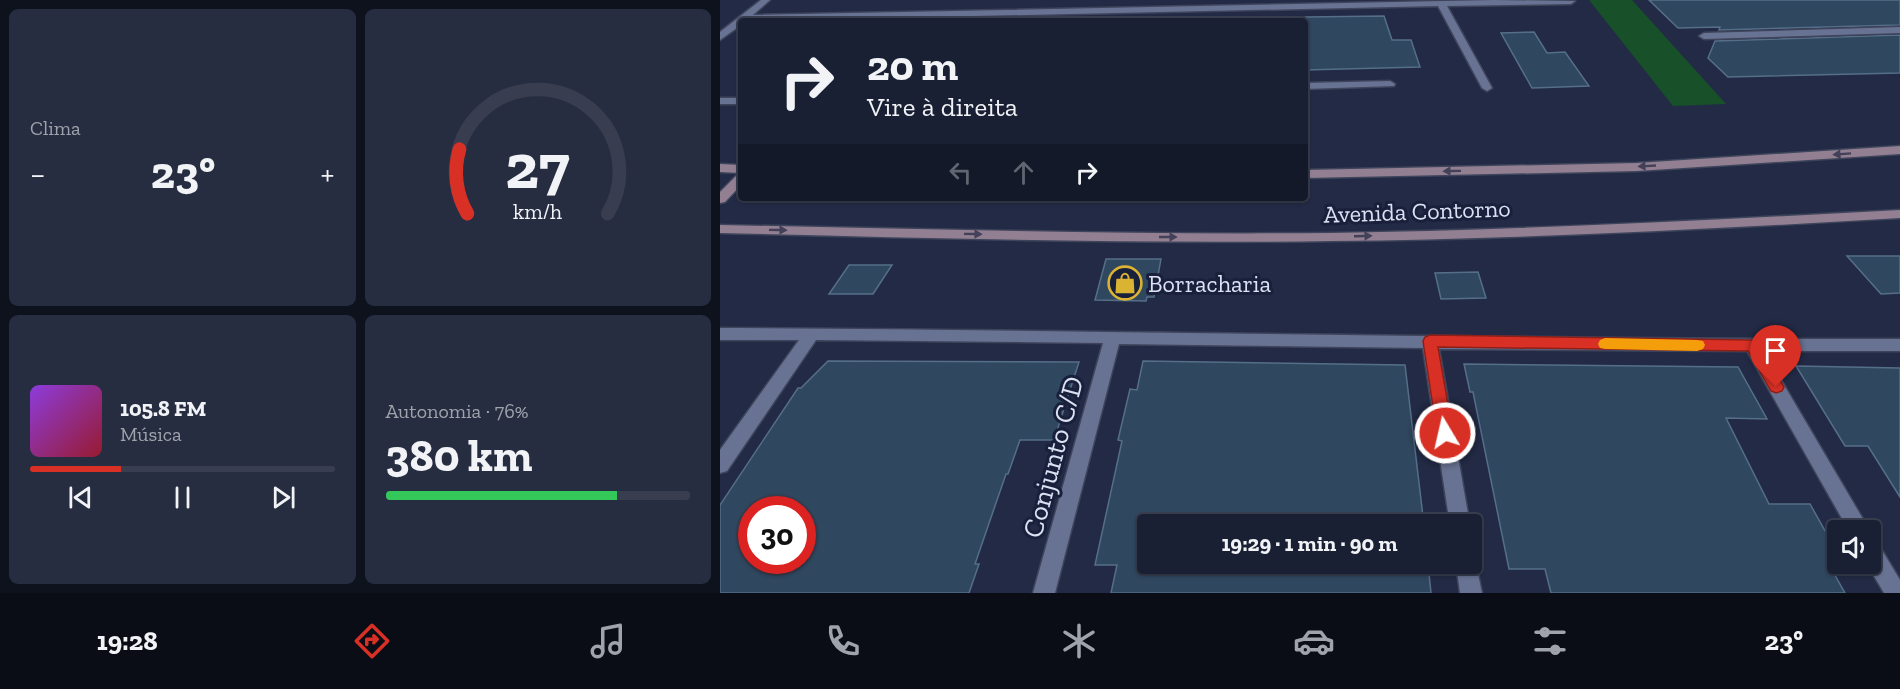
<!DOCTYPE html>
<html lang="pt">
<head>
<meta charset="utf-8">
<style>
	:root { --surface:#1a2034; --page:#272d40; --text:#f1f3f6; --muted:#9fa3ac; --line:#383e4f; --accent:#d93025 }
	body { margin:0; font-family:"Zilla Slab",serif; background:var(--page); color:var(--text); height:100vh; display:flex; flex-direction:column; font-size:22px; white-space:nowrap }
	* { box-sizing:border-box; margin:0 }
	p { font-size:20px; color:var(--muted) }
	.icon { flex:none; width:33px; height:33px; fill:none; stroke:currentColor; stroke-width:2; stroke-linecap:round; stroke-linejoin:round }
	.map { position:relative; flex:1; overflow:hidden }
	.side { display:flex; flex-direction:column; gap:9px; padding:9px; background:#0e121d; width:720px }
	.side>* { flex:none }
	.guide { position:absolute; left:18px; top:18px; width:570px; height:183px; border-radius:6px; box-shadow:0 2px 4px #0004,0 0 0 2px var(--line); background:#1a2034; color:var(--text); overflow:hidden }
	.buttons { position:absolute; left:1107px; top:520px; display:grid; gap:12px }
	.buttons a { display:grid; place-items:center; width:54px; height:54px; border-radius:6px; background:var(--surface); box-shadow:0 2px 4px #0004,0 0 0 2px var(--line); font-size:30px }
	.speed { position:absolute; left:18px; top:496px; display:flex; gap:12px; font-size:30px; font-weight:700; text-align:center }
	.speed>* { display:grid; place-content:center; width:78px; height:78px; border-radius:50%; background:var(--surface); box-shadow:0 2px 4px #0004,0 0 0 2px var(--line); line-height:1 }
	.speed .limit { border:9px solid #d22; background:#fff; color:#111 }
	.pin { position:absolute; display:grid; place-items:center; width:51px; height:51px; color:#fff; margin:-62px -26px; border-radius:50% 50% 50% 0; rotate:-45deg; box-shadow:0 0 6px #0007 }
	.pin .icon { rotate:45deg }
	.me { position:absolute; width:66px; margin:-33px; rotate:351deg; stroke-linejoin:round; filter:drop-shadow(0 0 4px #0008) }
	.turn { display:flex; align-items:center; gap:21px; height:126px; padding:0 30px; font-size:27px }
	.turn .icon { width:78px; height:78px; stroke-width:2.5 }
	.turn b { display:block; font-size:42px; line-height:51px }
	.lanes { display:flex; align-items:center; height:57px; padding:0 30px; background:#0003; justify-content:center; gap:30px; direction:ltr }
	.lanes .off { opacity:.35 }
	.big { font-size:45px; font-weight:800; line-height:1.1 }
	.side .tile { flex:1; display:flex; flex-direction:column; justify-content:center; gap:9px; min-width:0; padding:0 21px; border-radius:9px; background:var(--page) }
	.side .dial { align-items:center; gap:0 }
	.dial svg { height:156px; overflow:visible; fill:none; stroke:var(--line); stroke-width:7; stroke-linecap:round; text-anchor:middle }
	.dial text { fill:var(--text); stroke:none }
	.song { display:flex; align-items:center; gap:18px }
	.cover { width:72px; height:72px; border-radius:9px; background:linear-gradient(135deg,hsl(270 70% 55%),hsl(350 70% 35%)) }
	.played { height:6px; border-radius:3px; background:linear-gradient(90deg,var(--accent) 30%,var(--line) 30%) }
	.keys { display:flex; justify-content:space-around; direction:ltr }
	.heat { display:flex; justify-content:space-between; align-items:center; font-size:33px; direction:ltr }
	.charge { height:9px; border-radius:4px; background:linear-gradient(90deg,#34c759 76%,var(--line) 0) }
	.side .tiles { flex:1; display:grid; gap:9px; grid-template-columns:repeat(2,1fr) }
	.trip { position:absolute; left:417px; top:514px; width:345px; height:60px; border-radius:6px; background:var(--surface); box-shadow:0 2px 4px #0004,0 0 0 2px var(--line); font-weight:800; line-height:60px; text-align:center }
	.dock { display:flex; height:96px; justify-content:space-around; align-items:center; background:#0a0d15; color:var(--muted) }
	.dock .icon { width:42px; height:42px }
	.dock .current { color:var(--accent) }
	.dock b { font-size:27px; color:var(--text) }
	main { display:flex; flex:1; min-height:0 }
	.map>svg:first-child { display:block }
	.green { fill:#175029 }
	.building { fill:#2f475f; stroke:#566f89; stroke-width:1.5; fill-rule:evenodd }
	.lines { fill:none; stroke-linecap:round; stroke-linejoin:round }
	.street-casing { stroke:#3e445b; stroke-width:3 }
	.secondary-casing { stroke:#3e445b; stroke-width:3 }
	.street { fill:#687292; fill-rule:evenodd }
	.secondary { fill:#927f91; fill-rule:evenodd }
	.oneway { fill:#434159 }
	.route { fill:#d93025; stroke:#8d1f18; stroke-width:1.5 }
	.slow { fill:#f59e0b }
	.labels { text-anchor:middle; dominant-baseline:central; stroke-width:6; stroke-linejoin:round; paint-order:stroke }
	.street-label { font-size:24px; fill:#dce2f4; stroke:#19203b }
	.poi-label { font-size:24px; fill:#dce2f4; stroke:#19203b; text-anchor:start }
	.near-street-label { font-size:28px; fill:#dce2f4; stroke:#19203b }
</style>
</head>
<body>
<main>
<section class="side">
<div class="tiles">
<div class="tile"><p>Clima</p>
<div class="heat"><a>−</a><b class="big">23°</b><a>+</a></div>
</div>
<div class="tile dial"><svg viewBox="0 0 100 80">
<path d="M14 69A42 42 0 1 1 86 69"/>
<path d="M14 69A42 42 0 0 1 10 36" stroke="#d93025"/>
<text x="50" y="56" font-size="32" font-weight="700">27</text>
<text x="50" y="72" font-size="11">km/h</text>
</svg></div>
<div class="tile">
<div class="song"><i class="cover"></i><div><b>105.8 FM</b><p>Música</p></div></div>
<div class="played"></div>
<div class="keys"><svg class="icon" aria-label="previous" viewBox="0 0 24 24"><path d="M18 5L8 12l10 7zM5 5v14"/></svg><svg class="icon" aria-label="pause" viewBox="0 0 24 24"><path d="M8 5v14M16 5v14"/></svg><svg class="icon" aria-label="next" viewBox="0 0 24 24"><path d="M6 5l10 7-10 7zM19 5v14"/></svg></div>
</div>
<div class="tile"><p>Autonomia · 76%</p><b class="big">380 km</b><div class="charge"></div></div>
</div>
</section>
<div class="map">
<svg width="1180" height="593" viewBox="0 0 1180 593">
	<rect width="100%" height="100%" fill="#222a45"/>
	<path class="green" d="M 869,0 L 912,0 L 1006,104 L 953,106 Z"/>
	<g class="building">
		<path d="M 929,0 L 1180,0 L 1180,25 L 999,30 L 1000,27 L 958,28 Z"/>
		<path d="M 664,16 L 672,40 L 691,40 L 700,67 L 585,70 L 585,17 Z"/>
		<path d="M 814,32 L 827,53 L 845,52 L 869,86 L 812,88 L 781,33 Z"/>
		<path d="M 1180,35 L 1180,73 L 1008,77 L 988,58 L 995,41 Z"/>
		<path d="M 1127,256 L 1180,256 L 1180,293 L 1161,294 Z"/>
		<path d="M 386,259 L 441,259 L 434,297 L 427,297 L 426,301 L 375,300 Z"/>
		<path d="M 129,265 L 172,265 L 153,294 L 109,294 Z"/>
		<path d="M 758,272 L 766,298 L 721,299 L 715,273 Z"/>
		<path d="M 108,361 L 359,362 L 334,440 L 300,440 L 288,474 L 286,474 L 255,564 L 259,564 L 249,593 L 0,593 L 0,505 L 78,388 L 81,388 ZM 32,510 L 82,510 L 82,561 L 32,561 Z"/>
		<path d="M 423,361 L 685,365 L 704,525 L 428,525 L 428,564 L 708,564 L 711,593 L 391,593 L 397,565 L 375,565 L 402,441 L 398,440 L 410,389 L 417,390 Z"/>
		<path d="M 744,364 L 1018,367 L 1047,419 L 1006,418 L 1049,504 L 1090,504 L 1118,554 L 1118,564 L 1123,564 L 1126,570 L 1112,570 L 1125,593 L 831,593 L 825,569 L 789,569 L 753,392 L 750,392 Z"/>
		<path d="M 1076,366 L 1180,368 L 1180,497 L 1148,446 L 1125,446 Z"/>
	</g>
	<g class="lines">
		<defs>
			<g id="street">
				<path d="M 41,0 L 50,0 L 33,15 L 774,0 L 855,1 L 851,4 L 727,6 L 772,88 L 767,91 L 762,88 L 718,6 L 26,21 L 21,21 L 21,25 L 0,40 L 0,32 Z"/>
				<path d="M 1180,27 L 1180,33 L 984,39 L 979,36 L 984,33 Z"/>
				<path d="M 670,81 L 675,84 L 674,86 L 585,89 L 585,83 Z"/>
				<rect x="0" y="98" width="21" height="6"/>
				<path d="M 0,328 C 394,330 786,340 1180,339 L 1180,351 L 1044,351 L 1150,531 L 1129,531 L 1027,351 L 719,349 L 750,525 L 730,525 L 703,348 L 399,344 L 335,593 L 313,593 L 383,343 L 96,340 L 7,471 L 0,473 L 0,450 L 79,340 L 0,340 Z"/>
				<path d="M 1150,539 L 1157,542 L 1180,580 L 1180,593 L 1164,593 L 1147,564 L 1150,564 Z"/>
				<path d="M 752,556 L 756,564 L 762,593 L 740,593 L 736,564 L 752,564 Z"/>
			</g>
			<g id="secondary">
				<path d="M 1180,146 L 1180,154 L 917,171 L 585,178 L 585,170 L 917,163 Z"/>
				<path d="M 0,164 L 21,165 L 21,173 L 0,172 Z"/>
				<path d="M 21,174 L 21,185 L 5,202 L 0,203 L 0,192 L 17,175 Z"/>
				<path d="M 1180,210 L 1180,218 C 991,229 801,239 611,241 C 407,244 204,238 0,233 L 0,225 C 204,229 407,235 611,233 C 801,230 991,220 1180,210 Z"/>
			</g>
		</defs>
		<use href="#street" class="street-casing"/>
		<use href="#secondary" class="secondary-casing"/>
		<use href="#street" class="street"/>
		<use href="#secondary" class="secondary"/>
	</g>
	<defs><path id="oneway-solid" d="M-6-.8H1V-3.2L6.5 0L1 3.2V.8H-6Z" transform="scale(1.5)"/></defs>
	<g class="oneway">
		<use href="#oneway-solid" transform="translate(1122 154) rotate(176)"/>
		<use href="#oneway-solid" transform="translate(927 166) rotate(177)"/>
		<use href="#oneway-solid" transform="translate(732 171) rotate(179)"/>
		<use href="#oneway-solid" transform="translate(58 230) rotate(1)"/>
		<use href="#oneway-solid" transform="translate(253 234) rotate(1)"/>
		<use href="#oneway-solid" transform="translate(643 236) rotate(-2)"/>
		<use href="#oneway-solid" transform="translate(448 237)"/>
	</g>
	<path class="route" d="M 710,335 L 1032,340 L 1038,342 L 1064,387 L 1062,391 L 1056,393 L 1051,391 L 1028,351 L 718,347 L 733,433 L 731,438 L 725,440 L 719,438 L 717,433 L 703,341 L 705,337 Z"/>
	<path class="slow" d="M 885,338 L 977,340 L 983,341 L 985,345 L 983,349 L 977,351 L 885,349 L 880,348 L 878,344 L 880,340 Z"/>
	<defs>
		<symbol id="shop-ring" viewBox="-11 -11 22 22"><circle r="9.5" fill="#19203b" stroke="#dbb333" stroke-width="1.5"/><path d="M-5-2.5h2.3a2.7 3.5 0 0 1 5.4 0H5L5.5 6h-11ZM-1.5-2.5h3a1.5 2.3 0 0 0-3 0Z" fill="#dbb333"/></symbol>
	</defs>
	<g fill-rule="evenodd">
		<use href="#shop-ring" x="386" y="264" width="38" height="38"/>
	</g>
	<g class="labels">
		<g class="street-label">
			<text transform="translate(697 211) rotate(-2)">Avenida Contorno</text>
		</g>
		<g class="poi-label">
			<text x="428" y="283">Borracharia</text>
		</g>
		<g class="near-street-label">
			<text transform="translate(333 457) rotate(-75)">Conjunto C/D</text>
		</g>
	</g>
</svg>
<div class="buttons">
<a><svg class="icon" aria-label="sound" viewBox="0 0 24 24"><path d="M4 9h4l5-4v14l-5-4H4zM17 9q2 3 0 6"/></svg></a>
</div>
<div class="speed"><div class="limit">30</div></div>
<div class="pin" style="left:1056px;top:387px;background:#d93025"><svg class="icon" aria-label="arrive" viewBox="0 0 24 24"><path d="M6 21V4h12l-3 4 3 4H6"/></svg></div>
<svg class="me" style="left:725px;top:433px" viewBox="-20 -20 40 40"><circle r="17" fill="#d93025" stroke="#fff" stroke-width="3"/><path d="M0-11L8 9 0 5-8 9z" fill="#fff"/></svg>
<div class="trip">19:29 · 1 min · 90 m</div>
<div class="guide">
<div class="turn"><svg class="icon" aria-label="right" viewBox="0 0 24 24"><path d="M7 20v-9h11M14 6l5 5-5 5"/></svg><div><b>20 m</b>Vire à direita</div></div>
<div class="lanes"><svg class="icon off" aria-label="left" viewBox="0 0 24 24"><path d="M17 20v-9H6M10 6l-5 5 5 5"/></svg><svg class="icon off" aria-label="ahead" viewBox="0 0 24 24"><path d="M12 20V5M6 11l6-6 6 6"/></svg><svg class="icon" aria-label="right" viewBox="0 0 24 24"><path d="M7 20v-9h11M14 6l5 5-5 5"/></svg></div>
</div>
</div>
</main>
<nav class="dock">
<b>19:28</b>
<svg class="icon current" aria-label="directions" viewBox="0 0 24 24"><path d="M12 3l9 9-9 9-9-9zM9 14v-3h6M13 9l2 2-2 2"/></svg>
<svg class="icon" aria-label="music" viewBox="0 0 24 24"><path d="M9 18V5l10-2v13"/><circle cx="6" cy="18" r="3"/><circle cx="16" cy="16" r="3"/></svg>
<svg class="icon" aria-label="phone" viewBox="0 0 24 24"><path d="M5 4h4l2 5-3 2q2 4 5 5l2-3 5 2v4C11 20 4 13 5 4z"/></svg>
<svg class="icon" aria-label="climate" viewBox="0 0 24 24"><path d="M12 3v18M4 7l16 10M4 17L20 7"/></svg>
<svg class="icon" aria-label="car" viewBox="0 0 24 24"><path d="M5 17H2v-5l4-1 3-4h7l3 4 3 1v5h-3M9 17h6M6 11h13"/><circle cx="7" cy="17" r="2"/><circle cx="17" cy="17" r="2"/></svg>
<svg class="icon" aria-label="filters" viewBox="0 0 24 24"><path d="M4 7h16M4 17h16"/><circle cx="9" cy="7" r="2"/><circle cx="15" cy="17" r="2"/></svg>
<b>23°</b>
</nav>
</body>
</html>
